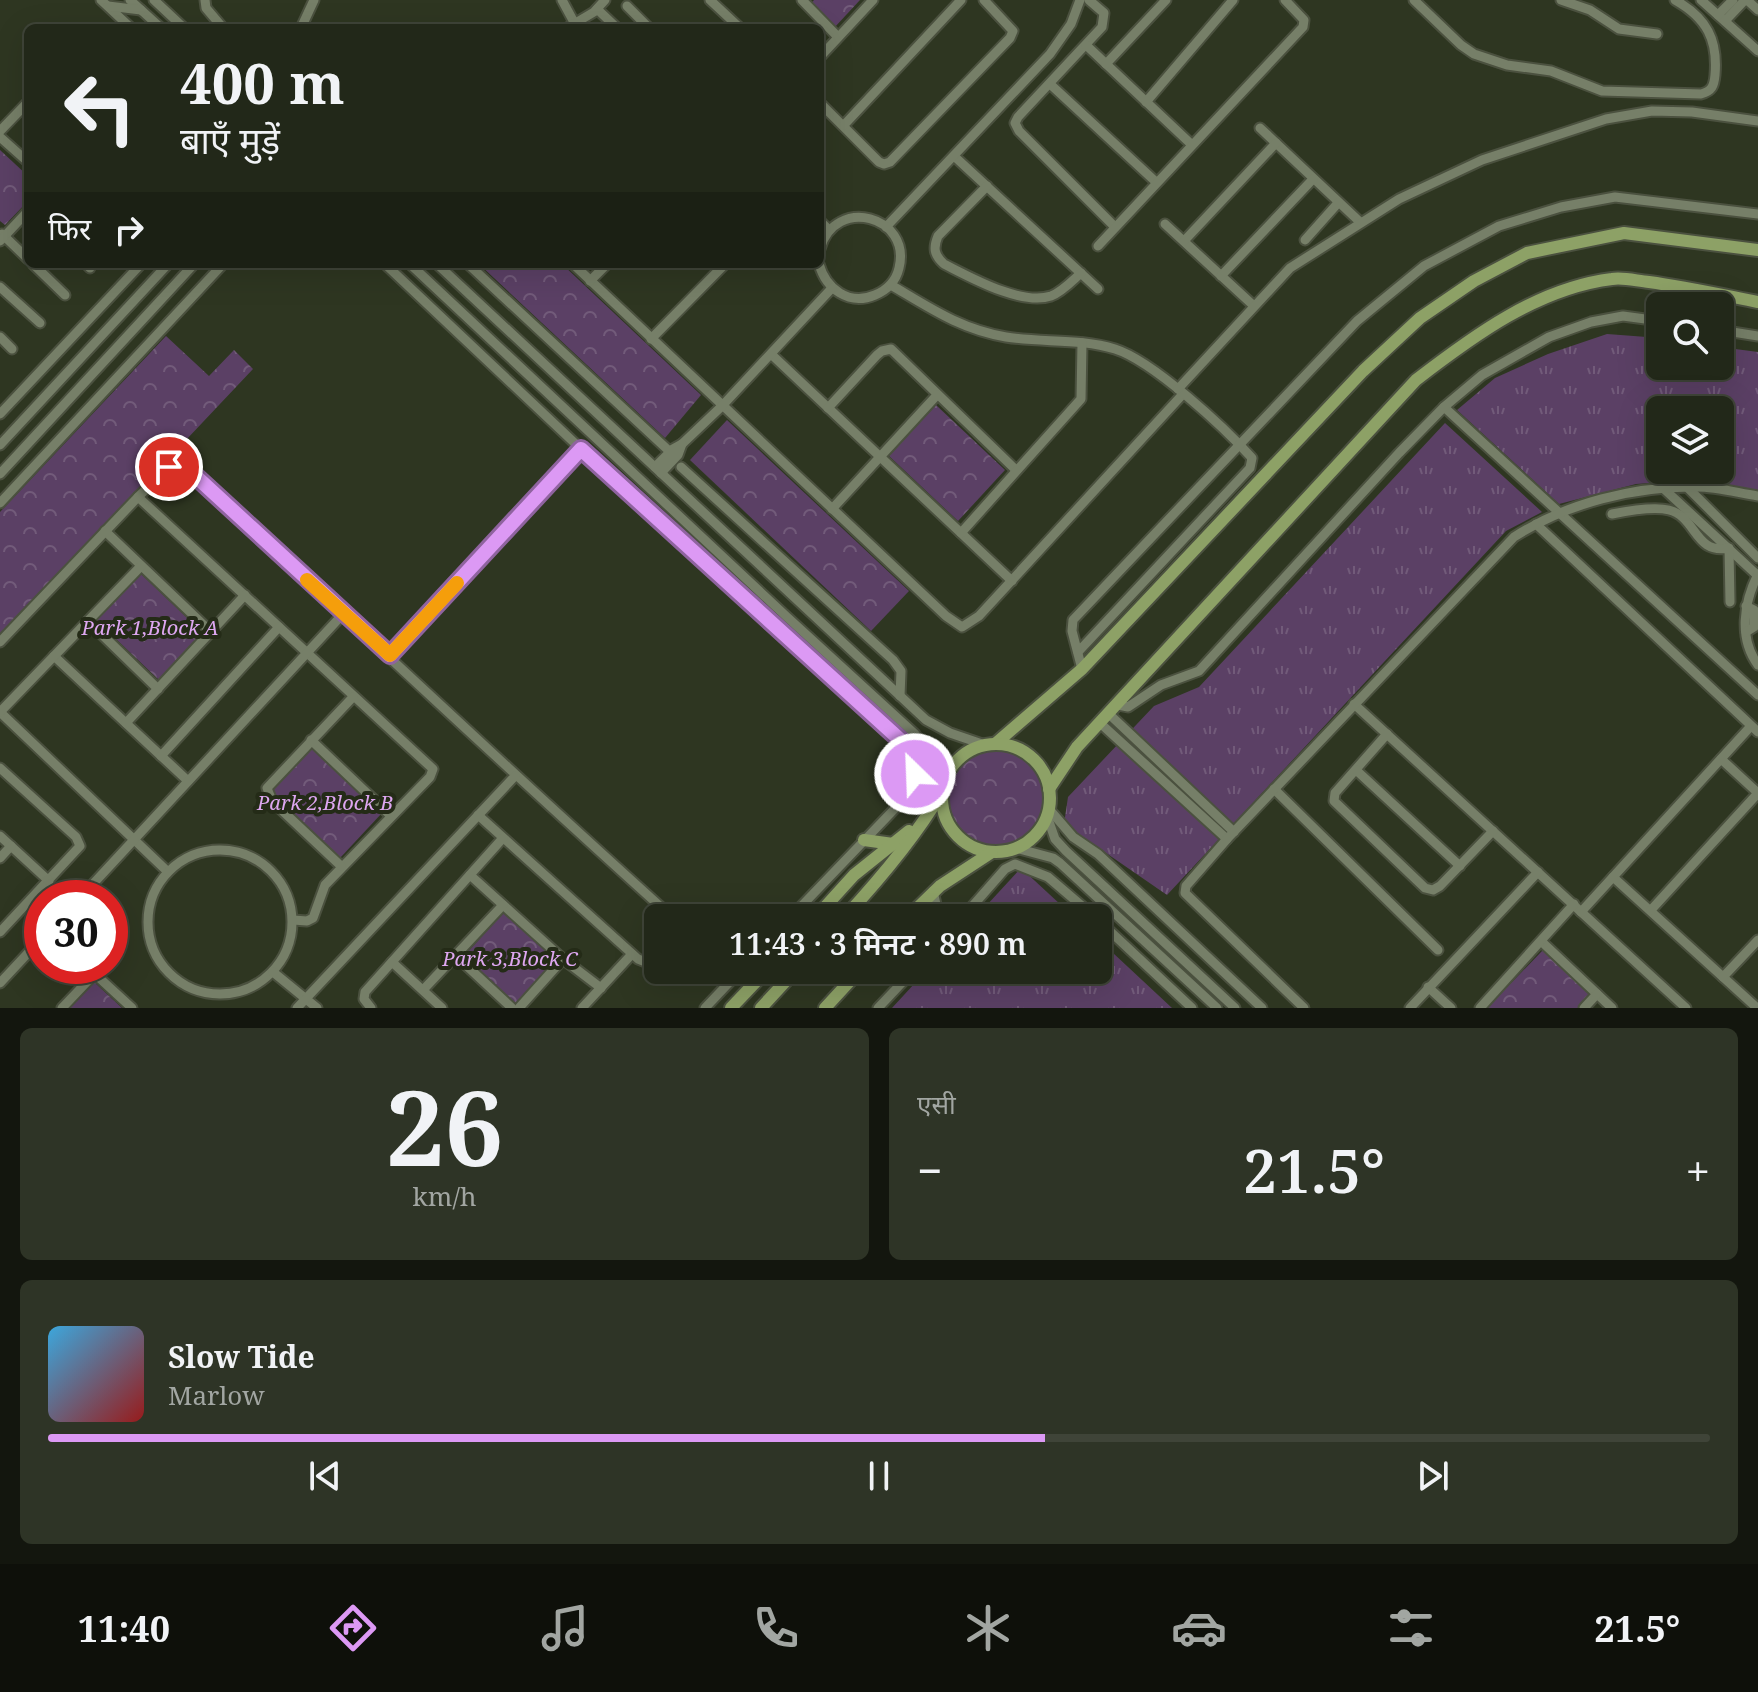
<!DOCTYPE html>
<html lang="hi">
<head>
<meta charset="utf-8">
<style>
	:root { --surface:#222819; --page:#2e3426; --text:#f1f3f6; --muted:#a2a6a2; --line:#3f4438; --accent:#dc99f4 }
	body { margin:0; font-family:"Noto Serif","Noto Sans Devanagari",serif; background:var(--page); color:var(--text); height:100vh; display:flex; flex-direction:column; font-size:30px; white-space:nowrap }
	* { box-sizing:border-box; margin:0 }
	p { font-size:26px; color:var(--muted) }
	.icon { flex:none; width:44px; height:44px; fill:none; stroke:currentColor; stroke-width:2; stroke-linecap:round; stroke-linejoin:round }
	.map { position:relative; height:1008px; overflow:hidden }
	.sheet { display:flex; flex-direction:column; gap:20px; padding:20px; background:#13160e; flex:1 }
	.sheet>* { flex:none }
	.hud { position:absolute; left:24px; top:24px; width:800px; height:244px; border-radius:12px; box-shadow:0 8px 32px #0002,0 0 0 2px var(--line); background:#222819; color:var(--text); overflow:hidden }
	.tools { position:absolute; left:1646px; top:292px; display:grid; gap:16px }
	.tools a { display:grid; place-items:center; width:88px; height:88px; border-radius:12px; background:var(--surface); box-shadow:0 8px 32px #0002,0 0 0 2px var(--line); font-size:40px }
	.speed { position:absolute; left:24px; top:880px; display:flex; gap:16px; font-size:40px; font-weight:700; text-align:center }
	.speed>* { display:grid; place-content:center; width:104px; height:104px; border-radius:50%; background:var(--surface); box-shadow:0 8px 32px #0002,0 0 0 2px var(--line); line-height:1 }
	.speed .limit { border:12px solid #d22; background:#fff; color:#111 }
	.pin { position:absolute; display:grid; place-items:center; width:68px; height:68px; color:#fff; margin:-34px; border:4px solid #fff; border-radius:50%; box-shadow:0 2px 8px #0007 }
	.me { position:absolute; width:88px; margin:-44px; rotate:336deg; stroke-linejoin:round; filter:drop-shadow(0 0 6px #0008) }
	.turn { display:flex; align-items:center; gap:28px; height:168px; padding:0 24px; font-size:36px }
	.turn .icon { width:104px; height:104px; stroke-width:2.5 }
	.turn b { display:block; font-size:56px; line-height:68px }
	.then { display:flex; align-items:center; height:76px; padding:0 24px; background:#0003; gap:16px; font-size:30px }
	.big { font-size:60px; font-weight:600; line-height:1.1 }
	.sheet .tile { flex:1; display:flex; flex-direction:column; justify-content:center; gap:12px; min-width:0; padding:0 28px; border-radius:12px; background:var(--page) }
	.sheet .dial { align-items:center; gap:0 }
	.dial b { font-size:104px; line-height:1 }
	.song { display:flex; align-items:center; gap:24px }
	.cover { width:96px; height:96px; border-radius:12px; background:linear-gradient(135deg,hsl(200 70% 55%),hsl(0 70% 35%)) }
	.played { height:8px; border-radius:4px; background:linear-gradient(90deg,var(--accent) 60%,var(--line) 60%) }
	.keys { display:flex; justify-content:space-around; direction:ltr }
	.heat { display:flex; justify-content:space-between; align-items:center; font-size:44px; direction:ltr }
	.sheet .tiles { flex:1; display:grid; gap:20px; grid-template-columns:1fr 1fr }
	.tile:last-child { grid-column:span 2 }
	.trip { position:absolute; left:644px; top:904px; width:468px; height:80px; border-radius:12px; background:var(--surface); box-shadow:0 8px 32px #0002,0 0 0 2px var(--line); font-weight:600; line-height:80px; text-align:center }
	.tabs { display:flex; height:128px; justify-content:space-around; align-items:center; background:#0e100a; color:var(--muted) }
	.tabs .icon { width:56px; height:56px }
	.tabs .current { color:var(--accent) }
	.tabs b { font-size:36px; color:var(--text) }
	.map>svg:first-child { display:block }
	.grass { fill:url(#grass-tufts); fill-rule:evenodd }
	.forest { fill:url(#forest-crowns) }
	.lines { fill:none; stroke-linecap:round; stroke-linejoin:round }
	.minor-casing { stroke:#4b513f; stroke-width:13 }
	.major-casing { stroke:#4b513f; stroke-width:16 }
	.minor { stroke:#767f68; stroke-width:9 }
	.major { stroke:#8da166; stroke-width:12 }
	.route-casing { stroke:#8f639f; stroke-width:20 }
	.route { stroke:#dc99f4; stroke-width:14 }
	.slow { stroke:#f59e0b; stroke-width:14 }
	.labels { text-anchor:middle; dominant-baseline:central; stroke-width:8; stroke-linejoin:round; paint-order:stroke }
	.park-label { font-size:20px; font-style:italic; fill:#dea7f1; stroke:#242b17 }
</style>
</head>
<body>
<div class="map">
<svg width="1758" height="1008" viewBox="0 0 1758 1008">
	<defs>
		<pattern id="grass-tufts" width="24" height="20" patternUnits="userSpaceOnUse" patternTransform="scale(2)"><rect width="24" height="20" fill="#5b4065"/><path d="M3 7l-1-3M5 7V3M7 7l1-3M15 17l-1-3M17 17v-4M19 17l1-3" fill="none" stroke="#725b7a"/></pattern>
		<pattern id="forest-crowns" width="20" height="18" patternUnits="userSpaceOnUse" patternTransform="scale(2)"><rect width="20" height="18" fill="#5b4065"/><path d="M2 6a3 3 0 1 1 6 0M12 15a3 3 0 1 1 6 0" fill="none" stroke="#725b7a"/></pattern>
	</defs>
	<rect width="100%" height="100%" fill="#2e3621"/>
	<g class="grass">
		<path d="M 1607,334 L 1660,338 L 1660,366 L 1720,366 L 1720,347 L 1758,352 L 1758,490 L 1693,480 L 1636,484 L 1559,504 L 1457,410 L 1495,378 L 1548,354 ZM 1720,410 L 1720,470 L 1660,470 L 1660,410 Z"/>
		<path d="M 1445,423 L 1542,512 L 1506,531 L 1167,895 L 1064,824 L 1068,797 L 1154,706 L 1199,687 Z"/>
		<path d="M 1021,868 L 1075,918 L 975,918 Z"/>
		<path d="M 1098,939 L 1172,1008 L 892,1008 L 927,970 L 1098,970 Z"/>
	</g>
	<g class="forest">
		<path d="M 814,0 L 860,0 L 834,28 L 810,5 Z"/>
		<path d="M 0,150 L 28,176 L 28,201 L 5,225 L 0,221 Z"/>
		<path d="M 479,264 L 562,264 L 701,395 L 665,438 Z"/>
		<path d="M 166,336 L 209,376 L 234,350 L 253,369 L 0,637 L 0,512 Z"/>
		<path d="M 936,405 L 1005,470 L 958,521 L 889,456 Z"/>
		<path d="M 727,420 L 909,591 L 871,631 L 690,460 Z"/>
		<path d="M 140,573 L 203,633 L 159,680 L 96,620 Z"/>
		<path d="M 311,746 L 382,813 L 340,858 L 269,791 Z"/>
		<circle cx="996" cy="798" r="47"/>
		<path d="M 504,912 L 556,959 L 516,1004 L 464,956 Z"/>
		<path d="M 1543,950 L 1590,995 L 1578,1008 L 1487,1008 Z"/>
		<path d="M 93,981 L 122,1008 L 68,1008 Z"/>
	</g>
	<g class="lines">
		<defs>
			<g id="minor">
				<path d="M 101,0 L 131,28"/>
				<path d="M 130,0 L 161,28"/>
				<path d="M 154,0 L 184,28"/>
				<path d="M 205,0 L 206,8 L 223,28"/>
				<path d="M 562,0 L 575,24"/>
				<path d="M 710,0 L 740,28"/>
				<path d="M 802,0 L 838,37"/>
				<path d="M 1089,0 L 1104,13 L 1102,27 L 1018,117 L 1015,123 L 1019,131 L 1115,227"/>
				<path d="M 1414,0 L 1461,45 L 1474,54 L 1507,65 L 1551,71 L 1602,91 L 1701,94 C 1712,91 1714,86 1715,75 C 1718,40 1707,18 1675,0"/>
				<path d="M 1561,0 L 1590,10 L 1619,29 L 1657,34"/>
				<path d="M 1701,0 L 1758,51"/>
				<path d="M 1747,0 L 1758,10"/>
				<path d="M 108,6 L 141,10"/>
				<path d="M 627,6 L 649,28"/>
				<path d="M 597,9 L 617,28"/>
				<path d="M 1718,15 L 1733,0"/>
				<path d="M 1725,21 L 1745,0"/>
				<path d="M 301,28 L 314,0"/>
				<path d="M 567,28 L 594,12 L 605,0"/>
				<path d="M 1086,45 L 1191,144"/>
				<path d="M 820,57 L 873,0"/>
				<path d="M 1106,64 L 1166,0"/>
				<path d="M 1050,84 L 1156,182"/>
				<path d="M 1146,102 L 1233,0"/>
				<path d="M 820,103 L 879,162 L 884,164 L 890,162 L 1010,38 L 1013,31 L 984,0"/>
				<path d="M 844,125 L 961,0"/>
				<path d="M 1260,128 L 1360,222"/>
				<path d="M 0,131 L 28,102"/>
				<path d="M 0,137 L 28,162"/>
				<path d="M 954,156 L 1098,289"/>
				<path d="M 987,186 L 938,236 C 933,248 934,255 944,264 C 970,277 1021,306 1051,296 C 1062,292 1072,281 1081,273"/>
				<path d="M 820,221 L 829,230"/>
				<path d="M 1165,224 L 1254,306"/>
				<path d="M 886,227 L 1050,54 L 1071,24 L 1080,0"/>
				<path d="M 2,234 L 28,259"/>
				<path d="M 1305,240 L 1338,203"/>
				<path d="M 0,241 L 28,211"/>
				<path d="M 1184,241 L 1276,143"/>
				<path d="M 1098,246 L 1303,27 L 1304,20 L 1285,0"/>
				<path d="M 33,264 L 65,295"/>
				<path d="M 86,264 L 90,268"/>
				<path d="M 385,264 L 581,449 L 912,752 L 915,774 L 906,797 L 790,918"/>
				<path d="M 410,264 L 787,617 L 915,734 L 944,783"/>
				<path d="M 437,264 L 926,720 L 950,733 L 985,745"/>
				<path d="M 468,264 L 667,449"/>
				<path d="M 573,264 L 946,616 L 962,627 L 979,616 L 1183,394"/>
				<path d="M 819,264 C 826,289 849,306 875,295 C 887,290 896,281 899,268 C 912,216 835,195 820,249"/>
				<path d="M 1221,276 L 1313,179"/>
				<path d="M 590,281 L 607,264"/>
				<path d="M 891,285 C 930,308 960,329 1006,337 C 1042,343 1080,338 1115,349 C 1153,361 1225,428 1252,458 L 1250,468 L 1078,652"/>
				<path d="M 0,287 L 40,323"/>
				<path d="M 1720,330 L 1758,336"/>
				<path d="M 0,337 L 12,349"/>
				<path d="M 651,339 L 725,264"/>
				<path d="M 771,354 L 1012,581"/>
				<path d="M 1178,389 L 1290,268 L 1399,199 L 1482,160 L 1606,119 L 1652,111 L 1692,112 L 1758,121"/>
				<path d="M 1444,407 L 1758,695"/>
				<path d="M 828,408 L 877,355 L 882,351 L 891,349 L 1016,470"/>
				<path d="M 0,414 L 141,264"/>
				<path d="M 682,444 L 722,406 L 832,288"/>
				<path d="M 0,445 L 168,264"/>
				<path d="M 655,467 L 673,449 L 682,444 L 678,455 L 661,473"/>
				<path d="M 681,467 L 893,660 L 901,671 L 900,696"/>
				<path d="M 0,474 L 194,264"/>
				<path d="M 1687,487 L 1758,558"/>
				<path d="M 1663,488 L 1757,575"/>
				<path d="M 138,497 L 433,769 L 430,777 L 325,885 L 313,918 L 307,921 L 293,920"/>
				<path d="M 0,503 L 223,264"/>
				<path d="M 832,509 L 937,395"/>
				<path d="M 1612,514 C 1627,511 1653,506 1669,510 C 1697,517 1694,555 1729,548 L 1730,602"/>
				<path d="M 1536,524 L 1758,732"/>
				<path d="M 105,531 L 211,632"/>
				<path d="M 961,533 L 1081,399 L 1082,343"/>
				<path d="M 1758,574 C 1744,602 1738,638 1758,665"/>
				<path d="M 88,621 L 158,689"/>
				<path d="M 1746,632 L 1754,627 L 1754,610 L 1746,606"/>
				<path d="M 0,642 L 138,497 L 169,467 L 179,463 L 190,471 C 350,621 510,771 673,918"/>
				<path d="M 390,655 L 581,449"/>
				<path d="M 54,656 L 188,781"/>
				<path d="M 1082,669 L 1072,631 L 1073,620 L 1357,321 L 1424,266 L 1499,226 L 1561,207 L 1615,197 L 1758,214"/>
				<path d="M 1354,704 L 1686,1008"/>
				<path d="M 1118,705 L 1128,707 L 1161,685 L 1199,671 L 1399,453 L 1444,407 L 1482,375 L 1549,337 L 1591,322 L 1623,316 L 1660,321"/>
				<path d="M 0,712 L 167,871"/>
				<path d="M 0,712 L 141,566"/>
				<path d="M 1109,714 L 1234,832"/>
				<path d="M 126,723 L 245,595"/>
				<path d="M 1100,723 L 1227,839"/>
				<path d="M 1387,734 L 1335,793 L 1334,801 L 1425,888 L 1433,890 L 1440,886 L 1493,831"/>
				<path d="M 311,740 L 390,815"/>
				<path d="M 161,756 L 279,627"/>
				<path d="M 0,768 L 76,837 L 80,846 L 0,932"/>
				<path d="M 1356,770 L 1460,866"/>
				<path d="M 1274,789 L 1438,950"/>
				<path d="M 1049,809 L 1073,837 L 1098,854 L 1262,1008"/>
				<path d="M 478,815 L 638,959 L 648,963 L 658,955"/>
				<path d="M 1047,816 L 1055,839 L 1066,851 L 1235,1008"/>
				<path d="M 0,836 L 49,881"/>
				<path d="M 1016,848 L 1053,858 L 1060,863 L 1217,1008"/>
				<circle cx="220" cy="922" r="72"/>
				<path d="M 0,858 L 11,846"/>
				<path d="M 341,866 L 272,801 L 267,788 L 353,697"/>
				<path d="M 470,875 L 563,959 L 601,988"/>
				<path d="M 1613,877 L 1756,1007"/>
				<path d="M 933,891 L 939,918"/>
				<path d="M 80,898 L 343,614"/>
				<path d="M 1651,910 L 1758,793 L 1721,759"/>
				<path d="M 1581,912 L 1751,726"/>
				<path d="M 962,918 L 1005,869 L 1015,864 L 1048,877 L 1096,918"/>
				<path d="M 1098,920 L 1192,1008"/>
				<path d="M 1542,942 L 1612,1008"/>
				<path d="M 455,955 L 512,1008"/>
				<path d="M 110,957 L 113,954"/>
				<path d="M 392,962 L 442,1008"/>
				<path d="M 273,972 L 317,1008"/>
				<path d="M 95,974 L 132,1008"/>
				<path d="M 1723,977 L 1758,940"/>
				<path d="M 0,983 L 42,938"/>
				<path d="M 1428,987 L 1451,1008"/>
				<path d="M 423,990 L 503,905"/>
				<path d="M 62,1008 L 102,966"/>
				<path d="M 297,1008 L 515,776"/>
				<path d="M 371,1008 L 364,999 L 365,992 L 503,838"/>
				<path d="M 519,1008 L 563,959"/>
				<path d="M 582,1008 L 632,954"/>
				<path d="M 705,1008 L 741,970"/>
				<path d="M 878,1008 L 914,970"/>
				<path d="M 1304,1008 L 1185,893 L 1186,886 L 1227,839 L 1514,537 C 1567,503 1634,486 1697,487 C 1717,487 1738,493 1758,496"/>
				<path d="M 1410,1008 L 1538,872"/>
				<path d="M 1480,1008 L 1574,904"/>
				<path d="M 1584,1008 L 1597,994"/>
			</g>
			<g id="major">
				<path d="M 995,744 L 1082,669 L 1363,371 L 1420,318 L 1474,281 L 1527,253 L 1624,233 L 1758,250"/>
				<circle cx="996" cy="798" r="54"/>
				<path d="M 1049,789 L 1077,747 L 1416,380 C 1473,336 1538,288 1612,279 C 1623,277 1637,281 1649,282 C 1685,287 1722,295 1758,302"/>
				<path d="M 864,840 L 893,844"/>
				<path d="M 815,918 L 854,875 L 909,831"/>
				<path d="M 844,918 C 880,879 915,838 942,792"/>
				<path d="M 907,918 L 940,886 L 992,852"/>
				<path d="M 731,1008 L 767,970"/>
				<path d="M 761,1008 L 796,970"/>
				<path d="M 825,1008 L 860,970"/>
			</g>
		</defs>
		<use href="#minor" class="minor-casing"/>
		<use href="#major" class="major-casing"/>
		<use href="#minor" class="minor"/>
		<use href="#major" class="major"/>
	</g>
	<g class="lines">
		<defs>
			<path id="route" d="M 169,467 L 179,463 L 190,471 L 390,655 L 581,449 L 908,747 L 914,758 L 915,774"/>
		</defs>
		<use href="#route" class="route-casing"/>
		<use href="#route" class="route"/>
		<path class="slow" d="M 307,580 L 390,655 L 457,583"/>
	</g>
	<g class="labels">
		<g class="park-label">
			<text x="150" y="627">Park 1,Block A</text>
			<text x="325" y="802">Park 2,Block B</text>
			<text x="510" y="958">Park 3,Block C</text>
		</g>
	</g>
</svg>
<div class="tools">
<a><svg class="icon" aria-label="search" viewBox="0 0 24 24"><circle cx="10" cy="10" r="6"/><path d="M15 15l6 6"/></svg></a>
<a><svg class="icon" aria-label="layers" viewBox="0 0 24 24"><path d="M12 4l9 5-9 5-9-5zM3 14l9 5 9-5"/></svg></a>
</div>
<div class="speed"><div class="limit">30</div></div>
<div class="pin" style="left:169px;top:467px;background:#d93025"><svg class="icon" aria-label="arrive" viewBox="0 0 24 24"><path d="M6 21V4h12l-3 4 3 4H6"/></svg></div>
<svg class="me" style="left:915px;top:774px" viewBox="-20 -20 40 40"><circle r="17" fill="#dc99f4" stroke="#fff" stroke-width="3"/><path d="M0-11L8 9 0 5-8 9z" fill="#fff"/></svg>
<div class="trip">11:43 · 3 मिनट · 890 m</div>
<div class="hud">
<div class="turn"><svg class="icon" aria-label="left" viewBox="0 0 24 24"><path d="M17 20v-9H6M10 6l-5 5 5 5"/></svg><div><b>400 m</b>बाएँ मुड़ें</div></div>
<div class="then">फिर<svg class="icon" aria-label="right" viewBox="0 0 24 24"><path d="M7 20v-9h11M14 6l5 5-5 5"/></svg></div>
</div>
</div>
<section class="sheet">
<div class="tiles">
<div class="tile dial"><b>26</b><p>km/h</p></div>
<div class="tile"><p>एसी</p>
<div class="heat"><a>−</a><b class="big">21.5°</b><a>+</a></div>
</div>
<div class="tile">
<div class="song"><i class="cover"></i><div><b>Slow Tide</b><p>Marlow</p></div></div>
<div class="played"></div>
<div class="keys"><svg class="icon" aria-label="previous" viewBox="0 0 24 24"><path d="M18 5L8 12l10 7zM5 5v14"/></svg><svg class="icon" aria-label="pause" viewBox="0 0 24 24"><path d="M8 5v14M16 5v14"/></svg><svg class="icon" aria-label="next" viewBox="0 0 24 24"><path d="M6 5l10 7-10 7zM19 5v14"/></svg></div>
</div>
</div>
</section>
<nav class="tabs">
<b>11:40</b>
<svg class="icon current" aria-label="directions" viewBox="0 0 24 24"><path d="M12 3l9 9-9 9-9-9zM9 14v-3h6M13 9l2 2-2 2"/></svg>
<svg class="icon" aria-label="music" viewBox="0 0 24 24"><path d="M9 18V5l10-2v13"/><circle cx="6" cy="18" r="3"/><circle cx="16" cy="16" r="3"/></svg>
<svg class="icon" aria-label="phone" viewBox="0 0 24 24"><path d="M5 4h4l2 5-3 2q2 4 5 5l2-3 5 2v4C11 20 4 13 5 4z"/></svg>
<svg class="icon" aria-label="climate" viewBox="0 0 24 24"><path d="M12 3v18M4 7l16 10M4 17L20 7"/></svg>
<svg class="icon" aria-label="car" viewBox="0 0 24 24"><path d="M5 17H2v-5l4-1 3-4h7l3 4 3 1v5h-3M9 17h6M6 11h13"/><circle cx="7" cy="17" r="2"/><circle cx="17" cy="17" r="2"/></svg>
<svg class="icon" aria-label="filters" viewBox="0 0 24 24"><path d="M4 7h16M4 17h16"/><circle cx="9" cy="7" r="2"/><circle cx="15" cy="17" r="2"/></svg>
<b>21.5°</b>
</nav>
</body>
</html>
